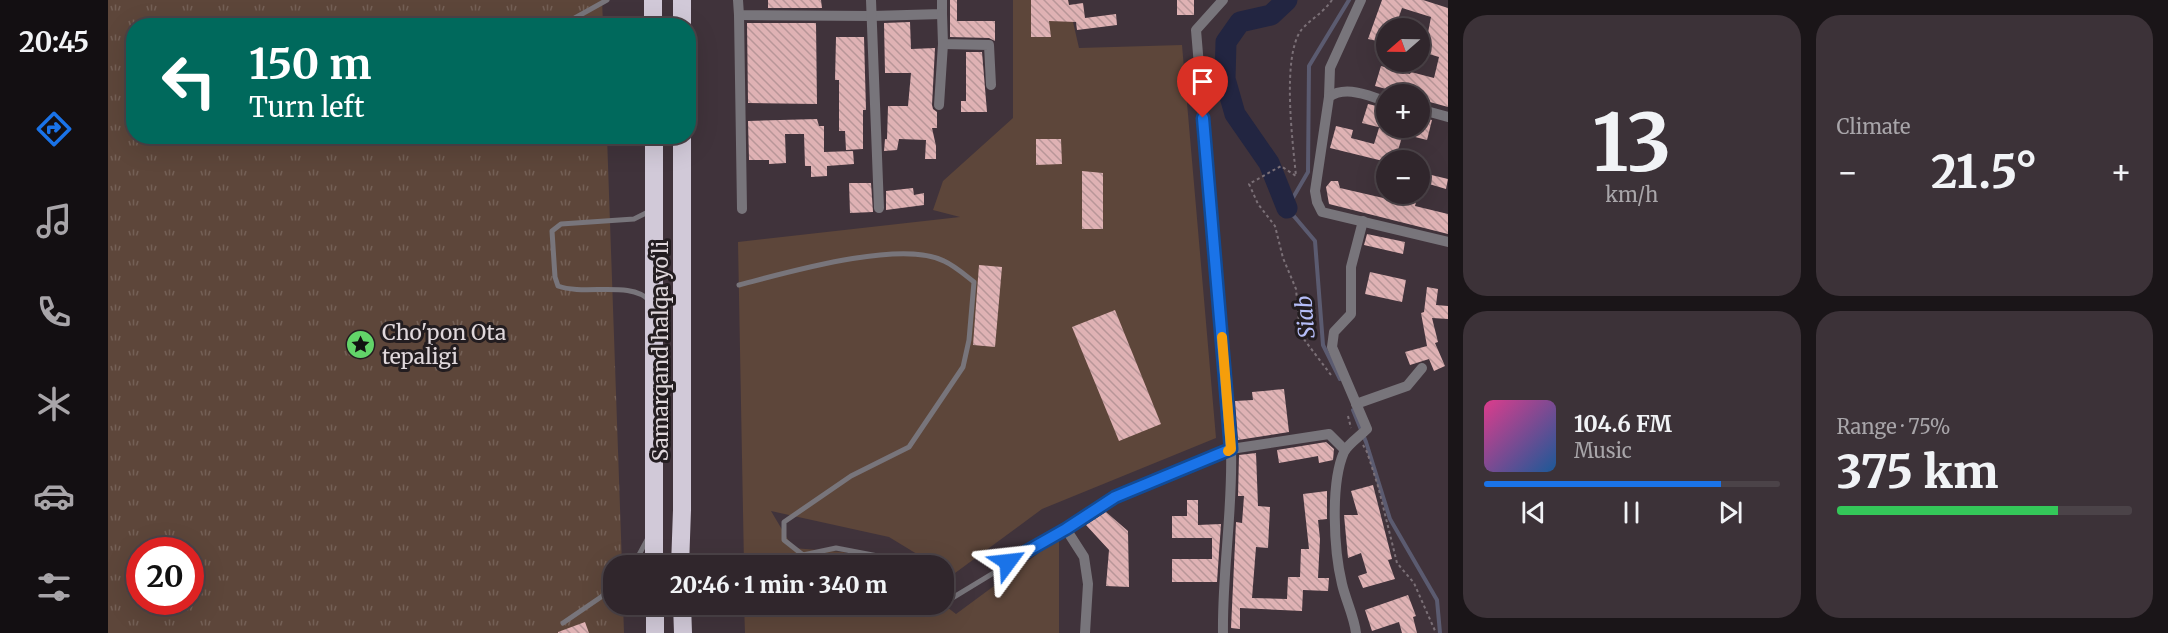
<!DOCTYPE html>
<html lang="en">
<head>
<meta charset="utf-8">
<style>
	:root { --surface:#30262c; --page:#3c3238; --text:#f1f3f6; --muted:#a8a5a9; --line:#4b4348; --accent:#1a73e8 }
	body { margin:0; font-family:Merriweather,serif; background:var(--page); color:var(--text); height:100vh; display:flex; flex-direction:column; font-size:22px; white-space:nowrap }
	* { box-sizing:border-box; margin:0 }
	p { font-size:20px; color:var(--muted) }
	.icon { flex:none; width:33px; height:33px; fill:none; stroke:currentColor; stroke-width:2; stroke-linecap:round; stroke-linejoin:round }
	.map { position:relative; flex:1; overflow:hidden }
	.details { display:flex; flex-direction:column; gap:15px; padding:15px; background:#1a1518; width:720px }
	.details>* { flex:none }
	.banner { position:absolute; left:18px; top:18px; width:570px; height:126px; border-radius:24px; box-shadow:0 6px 24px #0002,0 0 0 2px var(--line); background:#00695c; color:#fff; overflow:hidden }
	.needle { width:39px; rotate:250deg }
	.buttons { position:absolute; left:1268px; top:18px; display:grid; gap:12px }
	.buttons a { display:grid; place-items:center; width:54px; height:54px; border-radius:50%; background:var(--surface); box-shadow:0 6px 24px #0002,0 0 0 2px var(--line); font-size:30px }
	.speed { position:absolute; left:18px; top:537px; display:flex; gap:12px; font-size:30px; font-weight:700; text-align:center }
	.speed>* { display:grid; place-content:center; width:78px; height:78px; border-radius:50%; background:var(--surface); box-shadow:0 6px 24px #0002,0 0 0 2px var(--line); line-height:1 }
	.speed .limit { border:9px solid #d22; background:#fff; color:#111 }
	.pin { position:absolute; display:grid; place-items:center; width:51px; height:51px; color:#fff; margin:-62px -26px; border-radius:50% 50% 50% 0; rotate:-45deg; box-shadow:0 0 6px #0007 }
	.pin .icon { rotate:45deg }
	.me { position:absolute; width:66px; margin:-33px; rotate:60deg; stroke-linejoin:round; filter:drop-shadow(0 0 4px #0008) }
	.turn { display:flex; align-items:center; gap:21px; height:126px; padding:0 24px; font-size:27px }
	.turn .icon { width:78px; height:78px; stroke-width:2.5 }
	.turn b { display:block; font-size:42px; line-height:51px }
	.big { font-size:45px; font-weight:800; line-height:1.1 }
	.details .widget { flex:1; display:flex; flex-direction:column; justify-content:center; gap:9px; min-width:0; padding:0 21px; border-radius:24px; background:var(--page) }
	.details .dial { align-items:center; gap:0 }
	.dial b { font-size:78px; line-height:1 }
	.song { display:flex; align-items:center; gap:18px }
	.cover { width:72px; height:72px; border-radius:9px; background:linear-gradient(135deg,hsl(330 70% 55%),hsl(210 70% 35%)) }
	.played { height:6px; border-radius:3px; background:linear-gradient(90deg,var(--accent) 80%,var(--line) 80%) }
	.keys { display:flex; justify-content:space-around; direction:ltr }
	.heat { display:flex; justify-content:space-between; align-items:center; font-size:33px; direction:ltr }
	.charge { height:9px; border-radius:4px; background:linear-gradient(90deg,#34c759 75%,var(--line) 0) }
	.details .tiles { flex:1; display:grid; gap:15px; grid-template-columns:repeat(2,1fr) }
	.trip { position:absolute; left:495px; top:555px; width:351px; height:60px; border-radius:24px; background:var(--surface); box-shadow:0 6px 24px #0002,0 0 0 2px var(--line); font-weight:800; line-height:60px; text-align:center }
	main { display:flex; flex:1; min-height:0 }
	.menu { display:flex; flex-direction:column; width:108px; justify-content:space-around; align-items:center; background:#130f12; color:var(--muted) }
	.menu .icon { width:42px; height:42px }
	.menu .selected { color:var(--accent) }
	.menu b { font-size:27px; color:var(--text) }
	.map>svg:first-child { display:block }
	.grass { fill:url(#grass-tufts); fill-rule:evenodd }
	.park { fill:#5d463a }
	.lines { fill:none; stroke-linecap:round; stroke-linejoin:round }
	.stream { stroke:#5b5b70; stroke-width:4 }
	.river { stroke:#222541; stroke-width:21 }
	.building { fill:url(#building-back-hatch) }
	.path { stroke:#7b7077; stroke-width:2; stroke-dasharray:3 3; stroke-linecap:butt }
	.lane { stroke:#78757b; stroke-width:5 }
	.street { stroke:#78757b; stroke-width:10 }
	.highway { stroke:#d1c9d8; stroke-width:18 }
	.route-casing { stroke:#114b97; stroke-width:15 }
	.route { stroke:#1a73e8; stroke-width:10 }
	.slow { stroke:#f59e0b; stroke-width:10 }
	.labels { text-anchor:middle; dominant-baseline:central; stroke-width:6; stroke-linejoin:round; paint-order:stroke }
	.poi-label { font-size:21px; fill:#e0d8dc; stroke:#231d20; text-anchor:start }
	.street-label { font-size:21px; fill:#e0d8dc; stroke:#231d20 }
	.water-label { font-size:22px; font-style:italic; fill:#b5bdf7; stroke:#231d20 }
</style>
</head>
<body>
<main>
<nav class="menu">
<b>20:45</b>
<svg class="icon selected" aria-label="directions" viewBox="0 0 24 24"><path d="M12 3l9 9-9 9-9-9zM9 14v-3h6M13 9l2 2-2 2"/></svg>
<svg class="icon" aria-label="music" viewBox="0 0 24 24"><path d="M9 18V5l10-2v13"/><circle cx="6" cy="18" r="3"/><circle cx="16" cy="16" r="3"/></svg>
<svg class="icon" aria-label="phone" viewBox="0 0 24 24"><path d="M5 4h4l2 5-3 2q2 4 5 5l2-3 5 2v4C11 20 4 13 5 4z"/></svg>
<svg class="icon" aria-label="climate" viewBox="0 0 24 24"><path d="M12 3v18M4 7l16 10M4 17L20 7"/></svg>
<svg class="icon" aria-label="car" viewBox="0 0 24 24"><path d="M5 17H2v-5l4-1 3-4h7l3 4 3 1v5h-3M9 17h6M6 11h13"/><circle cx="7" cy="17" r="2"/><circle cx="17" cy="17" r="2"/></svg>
<svg class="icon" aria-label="filters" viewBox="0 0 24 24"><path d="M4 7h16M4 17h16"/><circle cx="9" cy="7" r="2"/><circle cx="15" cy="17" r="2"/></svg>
</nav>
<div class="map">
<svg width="1340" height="633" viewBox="0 0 1340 633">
	<defs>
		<pattern id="grass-tufts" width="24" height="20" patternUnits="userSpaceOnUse" patternTransform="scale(1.5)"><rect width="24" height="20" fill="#5d463a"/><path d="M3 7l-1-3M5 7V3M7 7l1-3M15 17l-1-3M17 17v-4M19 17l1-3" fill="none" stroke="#746056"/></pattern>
		<pattern id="building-back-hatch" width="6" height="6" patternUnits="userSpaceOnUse" patternTransform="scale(1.5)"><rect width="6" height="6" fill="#dfb2b4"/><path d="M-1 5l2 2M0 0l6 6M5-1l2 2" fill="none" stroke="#b89698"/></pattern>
	</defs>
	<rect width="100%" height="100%" fill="#40333b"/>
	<path class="grass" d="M 0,0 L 494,0 L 495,25 L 26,26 L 26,136 L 499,137 L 514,565 L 506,566 L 506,604 L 515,605 L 516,633 L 0,633 ZM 32,550 L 82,550 L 82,602 L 32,602 Z"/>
	<g class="park">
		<path d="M 905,0 L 960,0 L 971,48 L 1074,45 L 1108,438 L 934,509 L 843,576 L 836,571 L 836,566 L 827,565 L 781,537 L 663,511 L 685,548 L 735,552 L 785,565 L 636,565 L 630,242 L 852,217 L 825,210 L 835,181 L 905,118 Z"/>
		<path d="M 951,538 L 951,633 L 637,633 L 636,605 L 835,604 L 848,614 Z"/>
	</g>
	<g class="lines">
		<g class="stream">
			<path d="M 1232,379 L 1215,345 L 1207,241 L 1179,208 L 1200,172 L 1201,66 L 1241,0"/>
			<path d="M 1245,410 L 1258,442 L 1282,519 L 1329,600 L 1332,633"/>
		</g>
		<path class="river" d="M 1179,0 L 1163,15 L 1132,22 L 1118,42 L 1117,79 L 1127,114 L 1161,163 L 1179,208"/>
	</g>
	<g class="building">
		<path d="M 660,0 L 713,0 L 714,8 L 660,8 Z"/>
		<path d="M 842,0 L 849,0 L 849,21 L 887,21 L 887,41 L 881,38 L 842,37 Z"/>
		<path d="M 923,0 L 960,0 L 961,5 L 975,3 L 977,18 L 1008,14 L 1009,25 L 969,30 L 968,22 L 941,21 L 943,37 L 923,37 Z"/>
		<rect x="1069" y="0" width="17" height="15"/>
		<path d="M 1274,0 L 1315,0 L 1340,8 L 1340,107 L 1311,99 L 1311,94 L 1297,94 L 1267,86 L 1273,66 L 1302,74 L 1303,72 L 1326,78 L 1331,57 L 1311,51 L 1311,36 L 1319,38 L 1323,17 L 1294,8 L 1287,28 L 1278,28 L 1278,43 L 1260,39 Z"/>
		<path d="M 802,22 L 803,49 L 827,48 L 824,105 L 825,109 L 829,112 L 829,128 L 824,128 L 828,146 L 828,159 L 817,159 L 818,140 L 791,139 L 789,150 L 776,151 L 777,139 L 779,139 L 780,106 L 800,106 L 803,73 L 777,73 L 776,23 Z"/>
		<path d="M 639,23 L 708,23 L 709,104 L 640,103 Z"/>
		<path d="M 728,37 L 756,37 L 758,110 L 755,110 L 755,149 L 738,150 L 737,131 L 731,131 L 731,80 L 727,80 Z"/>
		<path d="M 858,52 L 874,52 L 879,112 L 853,112 L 853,101 L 858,101 Z"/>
		<path d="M 1260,104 L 1278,108 L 1278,128 L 1311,128 L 1311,117 L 1324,120 L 1319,140 L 1295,134 L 1287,160 L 1275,161 L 1222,148 L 1228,126 L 1245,130 L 1243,138 L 1266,144 L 1271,128 L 1274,128 L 1254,123 Z"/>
		<path d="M 709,119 L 711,126 L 716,126 L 716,152 L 745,151 L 746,164 L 719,166 L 719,176 L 703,177 L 703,166 L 697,166 L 696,134 L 677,134 L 678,163 L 661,164 L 661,160 L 641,160 L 640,121 Z"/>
		<path d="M 928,139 L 953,139 L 954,164 L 928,165 Z"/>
		<path d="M 974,171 L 995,173 L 995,229 L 974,229 Z"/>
		<path d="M 1311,172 L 1340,179 L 1338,189 L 1311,181 Z"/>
		<path d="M 1223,181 L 1230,181 L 1232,188 L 1297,203 L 1299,194 L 1310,194 L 1307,206 L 1340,214 L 1340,234 L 1221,204 L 1218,187 Z"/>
		<path d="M 741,183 L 763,183 L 765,212 L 742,213 Z"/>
		<path d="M 805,188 L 806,195 L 816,193 L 816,205 L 778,210 L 778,191 Z"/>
		<path d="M 1259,234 L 1297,242 L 1295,254 L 1256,245 Z"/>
		<path d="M 871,265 L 894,267 L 887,347 L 865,345 Z"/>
		<path d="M 1262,272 L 1298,280 L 1294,302 L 1257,294 Z"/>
		<path d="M 1319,287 L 1330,289 L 1328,305 L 1340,306 L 1340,319 L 1324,318 L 1330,342 L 1327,343 L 1337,366 L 1326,371 L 1321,359 L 1302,365 L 1297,352 L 1319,346 L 1313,313 L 1316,312 Z"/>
		<path d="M 1007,310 L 1053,424 L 1011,441 L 964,327 Z"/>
		<path d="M 1176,389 L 1181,432 L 1130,440 L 1127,401 L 1145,400 L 1144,392 Z"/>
		<path d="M 1218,442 L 1226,449 L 1225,460 L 1211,463 L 1210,456 L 1171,463 L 1169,450 Z"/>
		<path d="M 1148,453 L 1150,506 L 1162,507 L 1160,548 L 1148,547 L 1144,598 L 1179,599 L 1180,577 L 1192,577 L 1193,549 L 1201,549 L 1195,494 L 1219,491 L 1219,519 L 1210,520 L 1212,539 L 1210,578 L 1221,578 L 1220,591 L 1195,590 L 1194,611 L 1132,608 L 1132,629 L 1123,628 L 1128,522 L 1134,523 L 1136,496 L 1130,496 L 1131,455 Z"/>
		<path d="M 1265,485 L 1284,559 L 1280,560 L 1287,579 L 1255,588 L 1250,576 L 1259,573 L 1253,553 L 1240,558 L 1236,515 L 1250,515 L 1243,491 Z"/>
		<path d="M 1079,500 L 1090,500 L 1090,525 L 1113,524 L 1109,582 L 1064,582 L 1064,559 L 1104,559 L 1104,538 L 1064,538 L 1064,516 L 1079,516 Z"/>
		<path d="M 998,512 L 1020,531 L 1021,587 L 998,586 L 1001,550 L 978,525 Z"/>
		<path d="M 1300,595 L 1308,616 L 1305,617 L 1309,633 L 1294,633 L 1291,622 L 1264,631 L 1257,610 Z"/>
		<path d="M 477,622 L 481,633 L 450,633 L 450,632 Z"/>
	</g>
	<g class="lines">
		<g class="path">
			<path d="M 1223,375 L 1192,334 L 1188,289 L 1175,258 L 1167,226 L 1150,204 L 1141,184 L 1173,166 L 1188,176 C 1185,144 1173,55 1194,29 C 1204,18 1214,14 1224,0"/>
			<path d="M 1240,416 L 1243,428"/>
			<path d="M 1255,445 L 1259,452 L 1270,486 L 1289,563 L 1306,583 L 1328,633"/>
		</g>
		<g class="lane">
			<path d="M 420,26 L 456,24 L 499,0"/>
			<path d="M 631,285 C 677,273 793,239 836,261 C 847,266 857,275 866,282 L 861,340 L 855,367 L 801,447 L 743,476 L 676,522 L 676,540 L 695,555 L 728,548 L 775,557 L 789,566"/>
			<path d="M 542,301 C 523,280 477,296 450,286 L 447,277 L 444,231 L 453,224 L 526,219 L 542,211"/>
			<path d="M 525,566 L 540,538"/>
			<path d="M 836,596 L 841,600 L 958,529"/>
			<path d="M 455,623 L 493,597 L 506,585"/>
		</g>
		<g class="street">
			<path d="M 630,0 L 631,15 L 764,16 L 834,14 L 834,0"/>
			<path d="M 763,0 L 771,208"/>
			<path d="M 834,14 L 835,44 L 881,45 L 883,85"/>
			<path d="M 631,15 L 634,209"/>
			<path d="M 1221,97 L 1222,68 L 1253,0"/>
			<path d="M 1278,101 C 1260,96 1238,85 1221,97 L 1207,191 L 1209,202 L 1214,212 L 1340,242"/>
			<path d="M 831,105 L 835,44"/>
			<path d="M 1311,109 L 1340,117"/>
			<path d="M 1248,404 L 1299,386 L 1314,368"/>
			<path d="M 977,633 L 980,584 L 976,557 L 958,529 L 1007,497 L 1123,449 L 1088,30 L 1115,0"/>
			<path d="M 1115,633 C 1114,572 1125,511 1123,449 L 1221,434 L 1237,450"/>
			<path d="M 1248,633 C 1246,616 1238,601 1234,584 C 1226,551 1222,484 1236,452 C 1240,444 1252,436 1259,429 L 1224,347 L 1226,332 L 1243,314 L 1243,267 L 1255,221"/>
		</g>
		<g class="highway">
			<path d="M 545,0 L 545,26"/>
			<path d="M 574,0 L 574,26"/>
			<path d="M 546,136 L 546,566"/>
			<path d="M 572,566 L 574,510 L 574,136"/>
			<path d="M 547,604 L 547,633"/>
			<path d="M 574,604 L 575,633"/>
		</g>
	</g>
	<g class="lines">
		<defs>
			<path id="route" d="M 900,562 L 958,529 L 1007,497 L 1123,449 L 1095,118"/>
		</defs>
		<use href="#route" class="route-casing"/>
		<use href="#route" class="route"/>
		<path class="slow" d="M 1114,337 L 1123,449 L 1120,451"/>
	</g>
	<defs>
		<symbol id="sight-disc" viewBox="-11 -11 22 22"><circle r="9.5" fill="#62d469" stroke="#231d20"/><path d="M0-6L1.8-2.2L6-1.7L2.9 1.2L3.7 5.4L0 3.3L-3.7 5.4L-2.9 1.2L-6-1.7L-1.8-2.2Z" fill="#111"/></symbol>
	</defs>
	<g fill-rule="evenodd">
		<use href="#sight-disc" x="236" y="328" width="33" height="33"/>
	</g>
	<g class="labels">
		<g class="poi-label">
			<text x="274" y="332">Cho'pon Ota<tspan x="274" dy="24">tepaligi</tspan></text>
		</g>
		<g class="street-label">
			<text transform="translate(552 351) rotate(-90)">Samarqand halqa yoʻli</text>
		</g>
		<g class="water-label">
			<text transform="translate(1197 317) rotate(-95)">Siab</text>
		</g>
	</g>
</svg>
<div class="buttons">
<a><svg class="needle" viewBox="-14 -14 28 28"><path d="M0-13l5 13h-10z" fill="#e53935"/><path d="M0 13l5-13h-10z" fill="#a8a5a9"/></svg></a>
<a>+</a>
<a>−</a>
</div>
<div class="speed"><div class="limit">20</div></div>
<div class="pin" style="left:1095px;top:118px;background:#d93025"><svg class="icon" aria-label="arrive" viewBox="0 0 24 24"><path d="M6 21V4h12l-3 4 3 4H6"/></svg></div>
<svg class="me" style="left:900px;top:562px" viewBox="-20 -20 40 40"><path d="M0-17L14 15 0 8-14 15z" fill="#1a73e8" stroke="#fff" stroke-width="4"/></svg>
<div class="trip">20:46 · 1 min · 340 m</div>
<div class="banner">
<div class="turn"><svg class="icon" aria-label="left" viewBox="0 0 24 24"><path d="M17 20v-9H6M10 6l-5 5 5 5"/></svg><div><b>150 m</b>Turn left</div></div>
</div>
</div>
<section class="details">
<div class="tiles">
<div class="widget dial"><b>13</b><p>km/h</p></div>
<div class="widget"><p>Climate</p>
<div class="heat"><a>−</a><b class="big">21.5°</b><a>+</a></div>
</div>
<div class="widget">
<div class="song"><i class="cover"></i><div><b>104.6 FM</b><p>Music</p></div></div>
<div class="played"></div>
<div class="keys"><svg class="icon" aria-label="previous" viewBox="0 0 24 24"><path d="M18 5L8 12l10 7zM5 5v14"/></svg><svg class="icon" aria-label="pause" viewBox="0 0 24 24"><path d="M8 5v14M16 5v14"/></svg><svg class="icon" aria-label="next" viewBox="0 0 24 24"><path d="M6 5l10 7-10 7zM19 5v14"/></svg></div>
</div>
<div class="widget"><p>Range · 75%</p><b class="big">375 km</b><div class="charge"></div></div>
</div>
</section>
</main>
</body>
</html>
